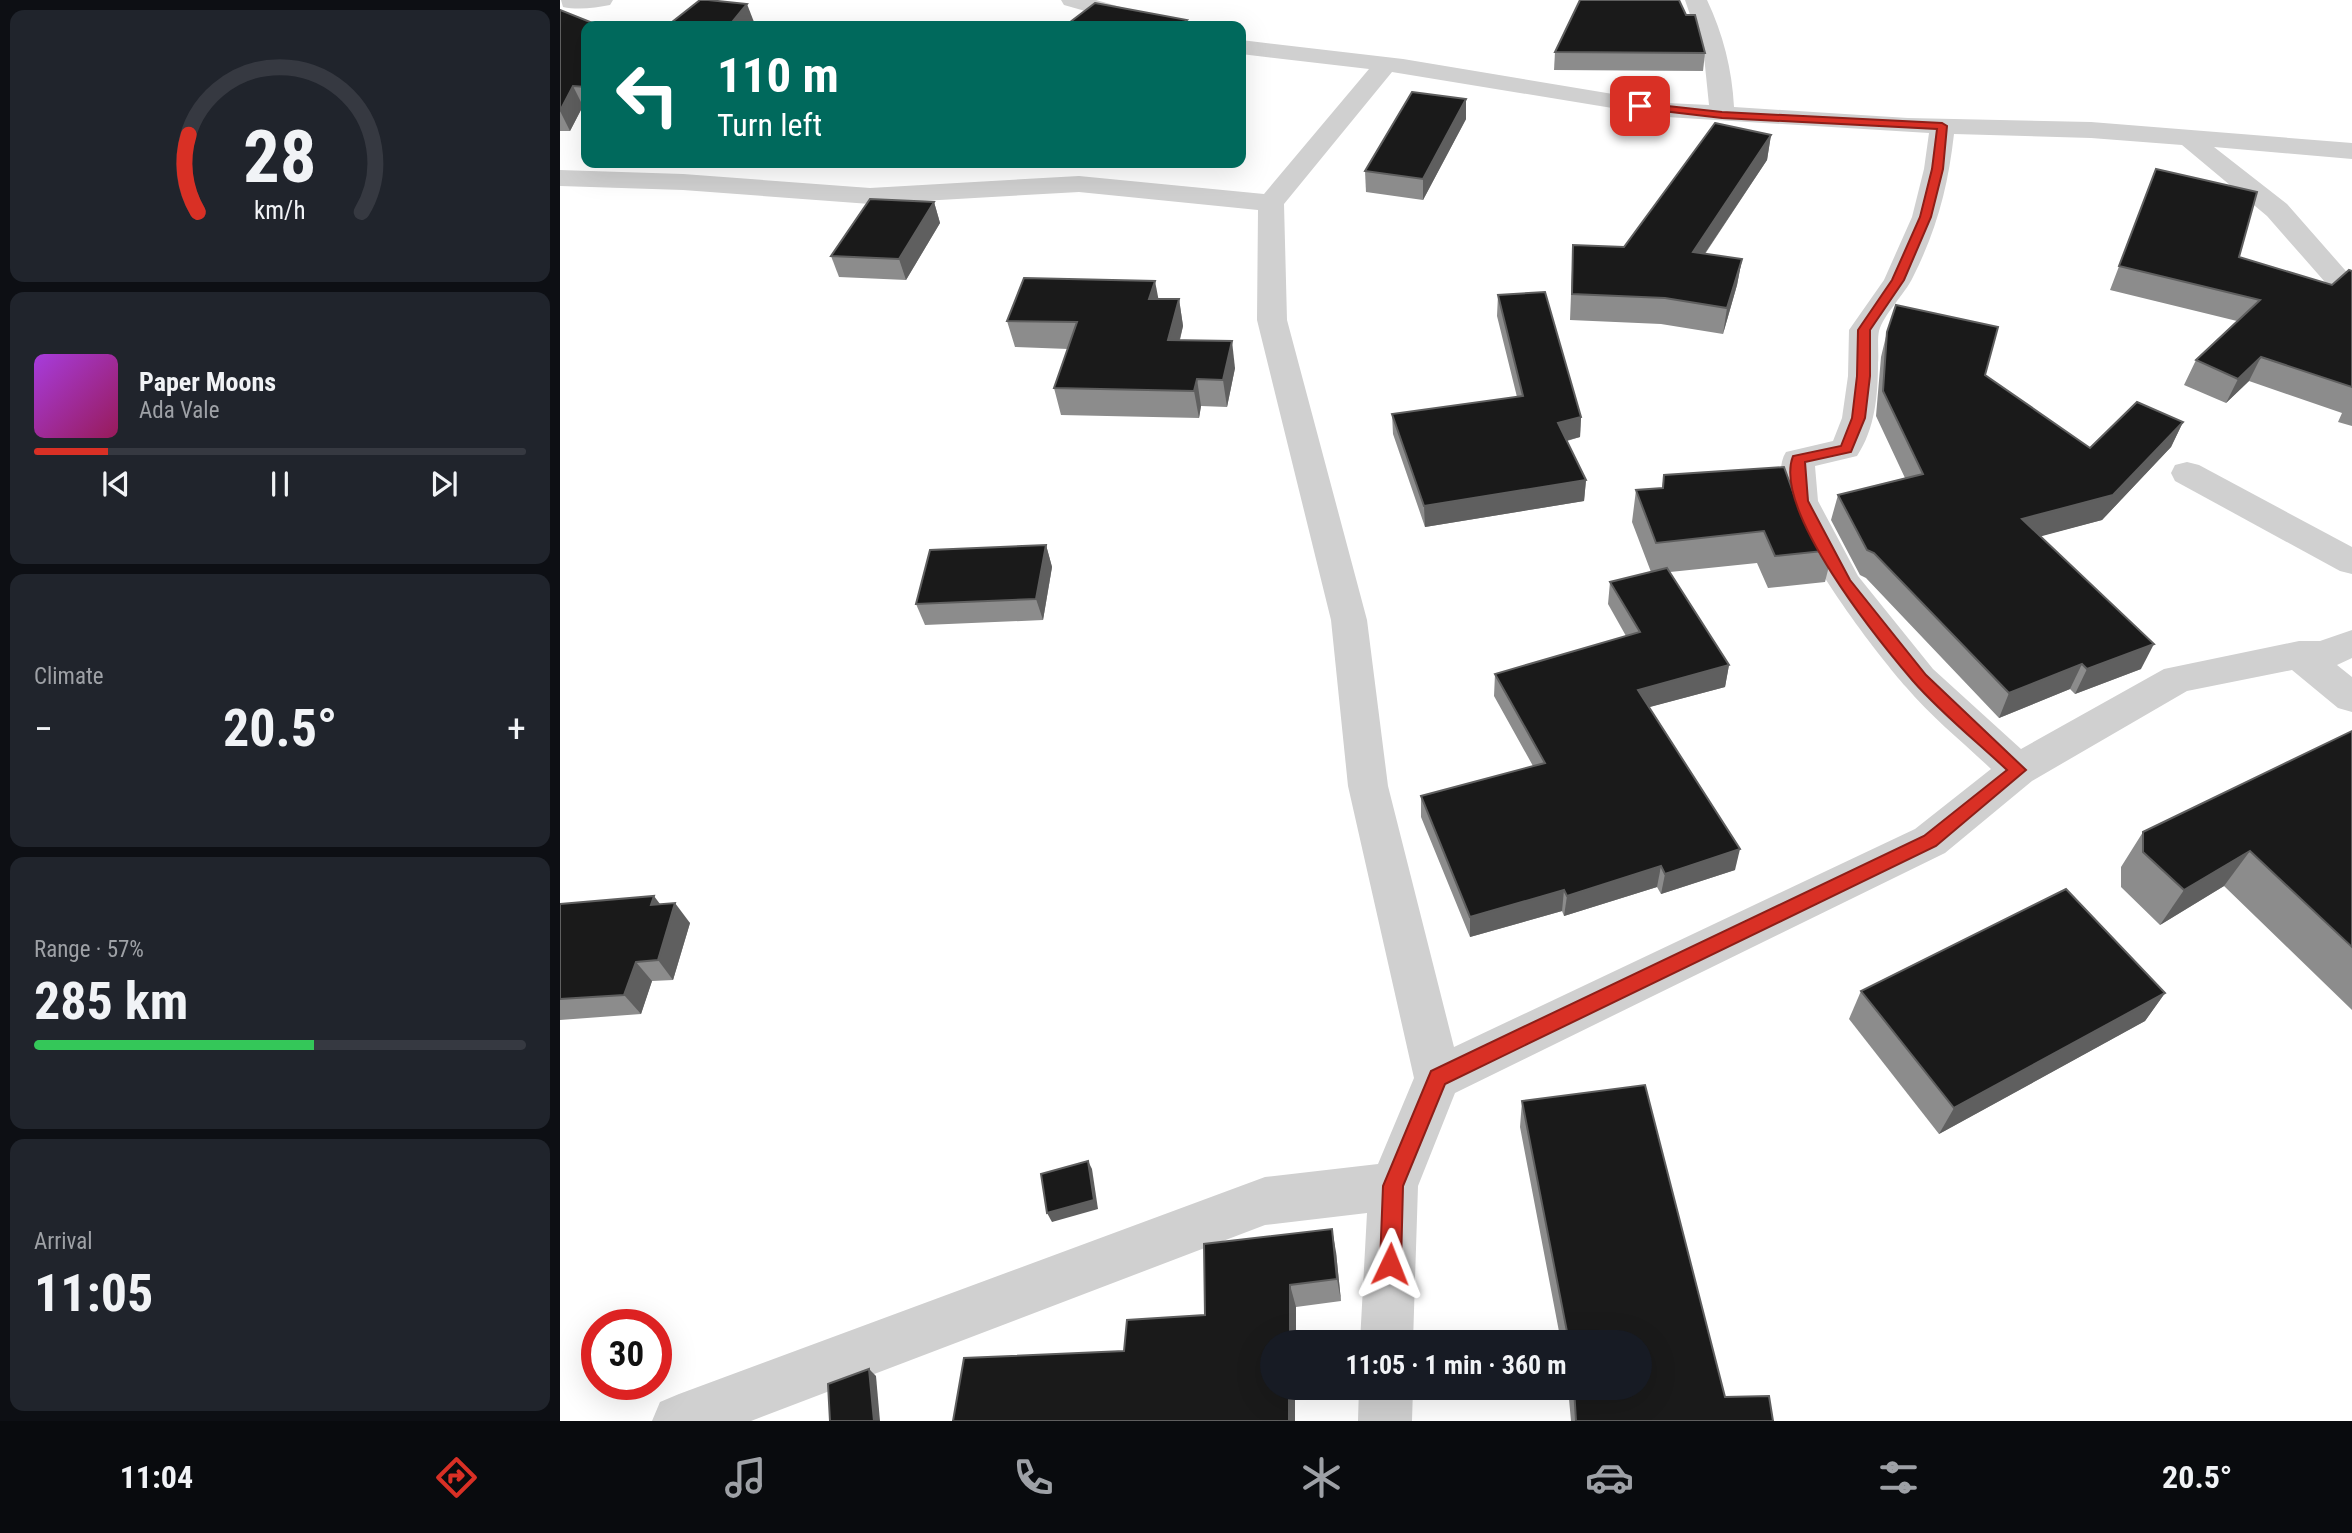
<!DOCTYPE html>
<html lang="en">
<head>
<meta charset="utf-8">
<style>
	:root { --surface:#171b24; --page:#20242c; --text:#f1f3f6; --muted:#9ea1a6; --line:#363941; --accent:#d93025 }
	body { margin:0; font-family:"Roboto Condensed",sans-serif; background:var(--page); color:var(--text); height:100vh; display:flex; flex-direction:column; font-size:26px; white-space:nowrap }
	* { box-sizing:border-box; margin:0 }
	p { font-size:23px; color:var(--muted) }
	.icon { flex:none; width:38px; height:38px; fill:none; stroke:currentColor; stroke-width:2; stroke-linecap:round; stroke-linejoin:round }
	.map { position:relative; flex:1; overflow:hidden }
	.sheet { display:flex; flex-direction:column; gap:10px; padding:10px; background:#0d0f14; width:560px }
	.sheet>* { flex:none }
	.banner { position:absolute; left:21px; top:21px; width:665px; height:147px; border-radius:14px; box-shadow:0 7px 28px #0002; background:#00695c; color:#fff; overflow:hidden }
	.speed { position:absolute; left:21px; top:1309px; display:flex; gap:14px; font-size:35px; font-weight:700; text-align:center }
	.speed>* { display:grid; place-content:center; width:91px; height:91px; border-radius:50%; background:var(--surface); box-shadow:0 7px 28px #0002; line-height:1 }
	.speed .limit { border:10px solid #d22; background:#fff; color:#111 }
	.pin { position:absolute; display:grid; place-items:center; width:60px; height:60px; color:#fff; margin:-30px; border-radius:14px; box-shadow:0 4px 10px #0006 }
	.me { position:absolute; width:77px; margin:-38px; rotate:2deg; stroke-linejoin:round; filter:drop-shadow(0 0 5px #0008) }
	.turn { display:flex; align-items:center; gap:24px; height:147px; padding:0 21px; font-size:32px }
	.turn .icon { width:91px; height:91px; stroke-width:2.5 }
	.turn b { display:block; font-size:49px; line-height:60px }
	.big { font-size:52px; font-weight:700; line-height:1.1 }
	.sheet .tile { flex:1; display:flex; flex-direction:column; justify-content:center; gap:10px; min-width:0; padding:0 24px; border-radius:14px; background:var(--page) }
	.sheet .dial { align-items:center; gap:0 }
	.dial svg { height:182px; overflow:visible; fill:none; stroke:var(--line); stroke-width:7; stroke-linecap:round; text-anchor:middle }
	.dial text { fill:var(--text); stroke:none }
	.song { display:flex; align-items:center; gap:21px }
	.cover { width:84px; height:84px; border-radius:10px; background:linear-gradient(135deg,hsl(280 70% 55%),hsl(330 70% 35%)) }
	.played { height:7px; border-radius:4px; background:linear-gradient(90deg,var(--accent) 15%,var(--line) 15%) }
	.keys { display:flex; justify-content:space-around; direction:ltr }
	.heat { display:flex; justify-content:space-between; align-items:center; font-size:38px; direction:ltr }
	.charge { height:10px; border-radius:5px; background:linear-gradient(90deg,#34c759 57%,var(--line) 0) }
	.trip { position:absolute; left:700px; top:1330px; width:392px; height:70px; border-radius:35px; background:var(--surface); box-shadow:0 7px 28px #0002; font-weight:700; line-height:70px; text-align:center }
	.menu { display:flex; height:112px; justify-content:space-around; align-items:center; background:#090b0e; color:var(--muted) }
	.menu .icon { width:49px; height:49px }
	.menu .selected { color:var(--accent) }
	.menu b { font-size:32px; color:var(--text) }
	main { display:flex; flex:1; min-height:0 }
	.map>svg:first-child { display:block }
	.lines { fill:none; stroke-linecap:round; stroke-linejoin:round }
	.minor { fill:#d0d0d0; fill-rule:evenodd }
	.wall { fill:#8c8c8c }
	.shaded-wall { fill:#5f5f5f }
	.building { fill:#1a1a1a; stroke:#5f5f5f; stroke-width:2 }
	.route { fill:#d93025; stroke:#8d1f18; stroke-width:2 }
</style>
</head>
<body>
<main>
<section class="sheet">
<div class="tile dial"><svg viewBox="0 0 100 80">
<path d="M14 69A42 42 0 1 1 86 69"/>
<path d="M14 69A42 42 0 0 1 10 35" stroke="#d93025"/>
<text x="50" y="56" font-size="32" font-weight="700">28</text>
<text x="50" y="72" font-size="11">km/h</text>
</svg></div>
<div class="tile">
<div class="song"><i class="cover"></i><div><b>Paper Moons</b><p>Ada Vale</p></div></div>
<div class="played"></div>
<div class="keys"><svg class="icon" aria-label="previous" viewBox="0 0 24 24"><path d="M18 5L8 12l10 7zM5 5v14"/></svg><svg class="icon" aria-label="pause" viewBox="0 0 24 24"><path d="M8 5v14M16 5v14"/></svg><svg class="icon" aria-label="next" viewBox="0 0 24 24"><path d="M6 5l10 7-10 7zM19 5v14"/></svg></div>
</div>
<div class="tile"><p>Climate</p>
<div class="heat"><a>−</a><b class="big">20.5°</b><a>+</a></div>
</div>
<div class="tile"><p>Range · 57%</p><b class="big">285 km</b><div class="charge"></div></div>
<div class="tile"><p>Arrival</p><b class="big">11:05</b></div>
</section>
<div class="map">
<svg width="1792" height="1421" viewBox="0 0 1792 1421">
	<rect width="100%" height="100%" fill="#fff"/>
	<g class="lines">
		<g class="minor">
			<path d="M 1,0 L 53,0 L 50,5 C 36,8 17,10 3,7 Z"/>
			<path d="M 501,0 L 536,0 L 610,21 L 613,26 L 578,26 L 504,5 Z"/>
			<path d="M 1125,0 L 1147,0 C 1163,34 1172,69 1174,107 L 1348,118 L 1531,122 L 1792,143 L 1792,159 L 1654,147 L 1727,204 L 1792,278 L 1792,290 L 1782,293 L 1772,290 L 1707,216 L 1622,145 L 1531,138 L 1394,134 C 1388,187 1377,229 1353,277 C 1345,294 1323,315 1319,331 C 1317,341 1319,354 1318,363 C 1318,395 1315,429 1297,456 L 1255,466 L 1258,501 L 1298,576 L 1373,669 L 1461,749 L 1604,669 L 1739,641 L 1760,641 L 1792,630 L 1792,658 L 1777,665 L 1792,677 L 1792,712 L 1778,708 L 1732,670 L 1627,691 L 1472,781 L 1385,853 L 895,1093 L 858,1186 L 853,1342 L 800,1342 L 807,1213 L 705,1225 L 191,1421 L 92,1421 L 100,1402 L 119,1394 L 705,1177 L 818,1164 L 854,1078 L 788,786 L 771,620 L 697,320 L 698,210 L 519,192 L 310,204 L 123,190 L 0,186 L 0,170 L 123,174 L 310,188 L 519,176 L 704,194 L 809,69 L 681,54 L 681,40 L 843,59 L 1107,103 L 1149,105 L 1144,56 ZM 832,72 L 1107,117 L 1369,133 L 1364,169 L 1352,217 L 1324,280 L 1289,330 L 1288,376 L 1282,418 L 1273,441 L 1226,452 C 1195,500 1313,649 1346,687 C 1371,717 1403,742 1431,769 L 1355,829 L 894,1047 L 828,786 L 807,620 L 727,320 L 724,204 Z"/>
			<path d="M 1627,462 L 1639,465 L 1792,547 L 1792,574 L 1780,571 L 1615,481 L 1611,473 L 1615,465 Z"/>
			<path d="M 799,1388 L 853,1388 L 852,1421 L 798,1421 Z"/>
		</g>
	</g>
	<g class="wall">
		<path d="M 0,10 L 26,26 L 26,106 L 23,106 L 10,131 L 0,131 Z"/>
		<path d="M 995,52 L 1145,53 L 1143,71 L 994,70 Z"/>
		<path d="M 906,99 L 906,119 L 863,200 L 806,192 L 805,171 Z"/>
		<path d="M 1211,135 L 1207,160 L 1145,254 L 1182,259 L 1177,285 L 1163,334 L 1101,324 L 1010,320 L 1013,245 L 1064,247 Z"/>
		<path d="M 1596,169 L 1679,257 L 1772,285 L 1792,271 L 1792,426 L 1778,422 L 1782,413 L 1689,381 L 1666,403 L 1624,385 L 1636,360 L 1677,321 L 1550,290 Z"/>
		<path d="M 374,202 L 380,223 L 346,280 L 279,277 L 271,256 Z"/>
		<path d="M 938,295 L 1021,417 L 1020,437 L 1007,441 L 1026,480 L 1024,501 L 865,527 L 833,434 L 832,414 L 957,397 L 937,316 Z"/>
		<path d="M 598,299 L 619,299 L 623,326 L 620,340 L 675,368 L 667,407 L 641,406 L 639,418 L 501,415 L 494,388 L 508,349 L 455,347 L 447,321 Z"/>
		<path d="M 1327,332 L 1425,375 L 1530,448 L 1623,422 L 1611,447 L 1542,520 L 1480,536 L 1581,669 L 1515,694 L 1510,689 L 1439,718 L 1306,578 L 1300,575 L 1271,520 L 1278,495 L 1345,478 L 1316,416 L 1321,357 Z"/>
		<path d="M 1104,475 L 1236,500 L 1273,550 L 1265,582 L 1208,588 L 1197,563 L 1110,572 L 1169,665 L 1165,687 L 1089,707 L 1175,870 L 1101,894 L 1097,887 L 1004,916 L 1002,911 L 910,937 L 861,817 L 861,796 L 973,766 L 934,696 L 935,674 L 1066,636 L 1048,604 L 1050,582 L 1091,572 L 1072,522 L 1076,490 L 1102,488 Z"/>
		<path d="M 486,545 L 492,567 L 483,620 L 365,625 L 356,604 Z"/>
		<path d="M 1792,731 L 1792,1010 L 1664,886 L 1600,925 L 1561,887 L 1561,867 L 1583,832 Z"/>
		<path d="M 0,904 L 100,904 L 130,923 L 113,980 L 92,981 L 81,1014 L 0,1020 Z"/>
		<path d="M 1301,991 L 1605,993 L 1585,1021 L 1379,1134 L 1289,1019 Z"/>
		<path d="M 962,1101 L 1165,1397 L 1213,1421 L 1011,1421 L 1008,1388 L 1080,1388 L 1080,1342 L 1001,1342 L 960,1127 Z"/>
		<path d="M 776,1252 L 781,1301 L 736,1307 L 712,1388 L 735,1388 L 735,1421 L 393,1421 L 564,1351 L 645,1315 Z"/>
	</g>
	<g class="shaded-wall">
		<path d="M 187,4 L 194,22 L 191,26 L 169,26 Z"/>
		<path d="M 627,20 L 628,26 L 620,26 Z"/>
		<path d="M 681,49 L 683,67 L 681,69 Z"/>
		<path d="M 13,86 L 23,106 L 10,131 L 0,111 Z"/>
		<path d="M 906,99 L 906,119 L 863,200 L 863,179 Z"/>
		<path d="M 1211,135 L 1207,160 L 1129,277 L 1133,252 Z"/>
		<path d="M 374,202 L 380,223 L 346,280 L 339,259 Z"/>
		<path d="M 1182,259 L 1177,285 L 1163,334 L 1167,308 Z"/>
		<path d="M 595,281 L 600,307 L 589,299 Z"/>
		<path d="M 619,299 L 623,326 L 613,366 L 608,340 Z"/>
		<path d="M 672,341 L 675,368 L 667,407 L 663,380 Z"/>
		<path d="M 1701,357 L 1689,381 L 1666,403 L 1678,379 Z"/>
		<path d="M 637,379 L 641,406 L 639,418 L 634,391 Z"/>
		<path d="M 1021,417 L 1020,437 L 997,443 L 998,423 Z"/>
		<path d="M 1623,422 L 1611,447 L 1542,520 L 1452,544 L 1462,519 Z"/>
		<path d="M 1026,480 L 1024,501 L 865,527 L 864,506 Z"/>
		<path d="M 486,545 L 492,567 L 483,620 L 476,599 Z"/>
		<path d="M 1594,644 L 1581,669 L 1515,694 L 1527,669 Z"/>
		<path d="M 1522,664 L 1510,689 L 1439,718 L 1449,693 Z"/>
		<path d="M 1169,665 L 1165,687 L 1075,711 L 1078,690 Z"/>
		<path d="M 1180,849 L 1175,870 L 1101,894 L 1105,874 Z"/>
		<path d="M 1690,851 L 1664,886 L 1600,925 L 1624,890 Z"/>
		<path d="M 1101,866 L 1097,887 L 1004,916 L 1007,896 Z"/>
		<path d="M 1004,890 L 1002,911 L 910,937 L 910,917 Z"/>
		<path d="M 94,896 L 109,916 L 91,905 Z"/>
		<path d="M 115,903 L 130,923 L 113,980 L 98,960 Z"/>
		<path d="M 76,962 L 92,981 L 81,1014 L 64,995 Z"/>
		<path d="M 1605,993 L 1585,1021 L 1379,1134 L 1394,1108 Z"/>
		<path d="M 528,1161 L 532,1169 L 538,1209 L 492,1222 L 487,1213 Z"/>
		<path d="M 772,1229 L 776,1252 L 781,1301 L 777,1279 Z"/>
		<path d="M 730,1285 L 736,1307 L 736,1342 L 730,1342 Z"/>
		<path d="M 309,1369 L 316,1376 L 320,1421 L 314,1421 Z"/>
		<rect x="729" y="1388" width="6" height="33"/>
	</g>
	<g class="building">
		<path d="M 140,0 L 148,0 L 187,4 L 169,26 L 107,26 Z"/>
		<path d="M 1020,0 L 1119,0 L 1126,15 L 1135,15 L 1145,53 L 995,52 Z"/>
		<path d="M 535,3 L 627,20 L 620,26 L 505,26 Z"/>
		<path d="M 0,10 L 40,26 L 26,26 L 26,87 L 13,86 L 0,111 Z"/>
		<path d="M 852,92 L 906,99 L 863,179 L 805,171 Z"/>
		<path d="M 1155,123 L 1211,135 L 1133,252 L 1182,259 L 1167,308 L 1105,298 L 1012,294 L 1013,245 L 1064,247 Z"/>
		<path d="M 1596,169 L 1697,192 L 1679,257 L 1772,285 L 1789,270 L 1792,271 L 1792,387 L 1701,357 L 1678,379 L 1636,360 L 1700,300 L 1559,266 Z"/>
		<path d="M 310,199 L 374,202 L 339,259 L 271,256 Z"/>
		<path d="M 464,278 L 595,281 L 589,299 L 619,299 L 608,340 L 672,341 L 663,380 L 637,379 L 634,391 L 494,388 L 517,322 L 447,321 Z"/>
		<path d="M 985,292 L 1021,417 L 998,423 L 1026,480 L 864,506 L 832,414 L 963,396 L 938,295 Z"/>
		<path d="M 1336,305 L 1438,327 L 1425,375 L 1530,448 L 1577,402 L 1623,422 L 1553,495 L 1462,519 L 1594,644 L 1527,669 L 1522,664 L 1449,693 L 1314,553 L 1307,550 L 1278,495 L 1363,474 L 1323,391 L 1327,332 Z"/>
		<path d="M 1224,467 L 1236,500 L 1243,498 L 1273,550 L 1215,556 L 1204,531 L 1096,543 L 1076,490 L 1103,488 L 1104,475 Z"/>
		<path d="M 486,545 L 476,599 L 356,604 L 370,550 Z"/>
		<path d="M 1107,568 L 1169,665 L 1078,690 L 1180,849 L 1105,874 L 1101,866 L 1007,896 L 1004,890 L 910,917 L 861,796 L 985,763 L 935,674 L 1080,632 L 1050,582 Z"/>
		<path d="M 1792,731 L 1792,947 L 1690,851 L 1624,890 L 1583,852 L 1583,832 Z"/>
		<path d="M 1506,889 L 1605,993 L 1394,1108 L 1301,991 Z"/>
		<path d="M 94,896 L 91,905 L 115,903 L 98,960 L 76,962 L 64,995 L 0,999 L 0,904 Z"/>
		<path d="M 1085,1085 L 1165,1397 L 1209,1396 L 1213,1421 L 1016,1421 L 1014,1388 L 1080,1388 L 1080,1342 L 1009,1342 L 962,1101 Z"/>
		<path d="M 528,1161 L 534,1200 L 487,1213 L 481,1174 Z"/>
		<path d="M 772,1229 L 777,1279 L 730,1285 L 730,1342 L 712,1342 L 712,1388 L 729,1388 L 729,1421 L 393,1421 L 404,1358 L 564,1351 L 567,1320 L 645,1315 L 644,1244 Z"/>
		<path d="M 309,1369 L 314,1421 L 270,1421 L 268,1384 Z"/>
	</g>
	<path class="route" d="M 1080,103 L 1162,112 L 1382,123 L 1387,126 L 1383,169 L 1371,217 L 1344,280 L 1310,330 L 1310,376 L 1305,418 L 1291,452 L 1245,462 L 1248,501 L 1290,580 L 1366,675 L 1466,770 L 1376,846 L 885,1084 L 843,1186 L 841,1264 L 838,1272 L 830,1275 L 823,1272 L 820,1264 L 823,1186 L 871,1071 L 1364,836 L 1447,770 C 1416,741 1381,713 1353,681 C 1318,640 1212,510 1233,456 L 1281,446 L 1292,418 L 1297,376 L 1298,330 L 1332,280 L 1360,217 L 1372,169 L 1377,129 L 1162,118 L 1077,108 L 1075,106 Z"/>
</svg>
<div class="speed"><div class="limit">30</div></div>
<div class="pin" style="left:1080px;top:106px;background:#d93025"><svg class="icon" aria-label="arrive" viewBox="0 0 24 24"><path d="M6 21V4h12l-3 4 3 4H6"/></svg></div>
<svg class="me" style="left:830px;top:1264px" viewBox="-20 -20 40 40"><path d="M0-17L14 15 0 8-14 15z" fill="#d93025" stroke="#fff" stroke-width="4"/></svg>
<div class="trip">11:05 · 1 min · 360 m</div>
<div class="banner">
<div class="turn"><svg class="icon" aria-label="left" viewBox="0 0 24 24"><path d="M17 20v-9H6M10 6l-5 5 5 5"/></svg><div><b>110 m</b>Turn left</div></div>
</div>
</div>
</main>
<nav class="menu">
<b>11:04</b>
<svg class="icon selected" aria-label="directions" viewBox="0 0 24 24"><path d="M12 3l9 9-9 9-9-9zM9 14v-3h6M13 9l2 2-2 2"/></svg>
<svg class="icon" aria-label="music" viewBox="0 0 24 24"><path d="M9 18V5l10-2v13"/><circle cx="6" cy="18" r="3"/><circle cx="16" cy="16" r="3"/></svg>
<svg class="icon" aria-label="phone" viewBox="0 0 24 24"><path d="M5 4h4l2 5-3 2q2 4 5 5l2-3 5 2v4C11 20 4 13 5 4z"/></svg>
<svg class="icon" aria-label="climate" viewBox="0 0 24 24"><path d="M12 3v18M4 7l16 10M4 17L20 7"/></svg>
<svg class="icon" aria-label="car" viewBox="0 0 24 24"><path d="M5 17H2v-5l4-1 3-4h7l3 4 3 1v5h-3M9 17h6M6 11h13"/><circle cx="7" cy="17" r="2"/><circle cx="17" cy="17" r="2"/></svg>
<svg class="icon" aria-label="filters" viewBox="0 0 24 24"><path d="M4 7h16M4 17h16"/><circle cx="9" cy="7" r="2"/><circle cx="15" cy="17" r="2"/></svg>
<b>20.5°</b>
</nav>
</body>
</html>
